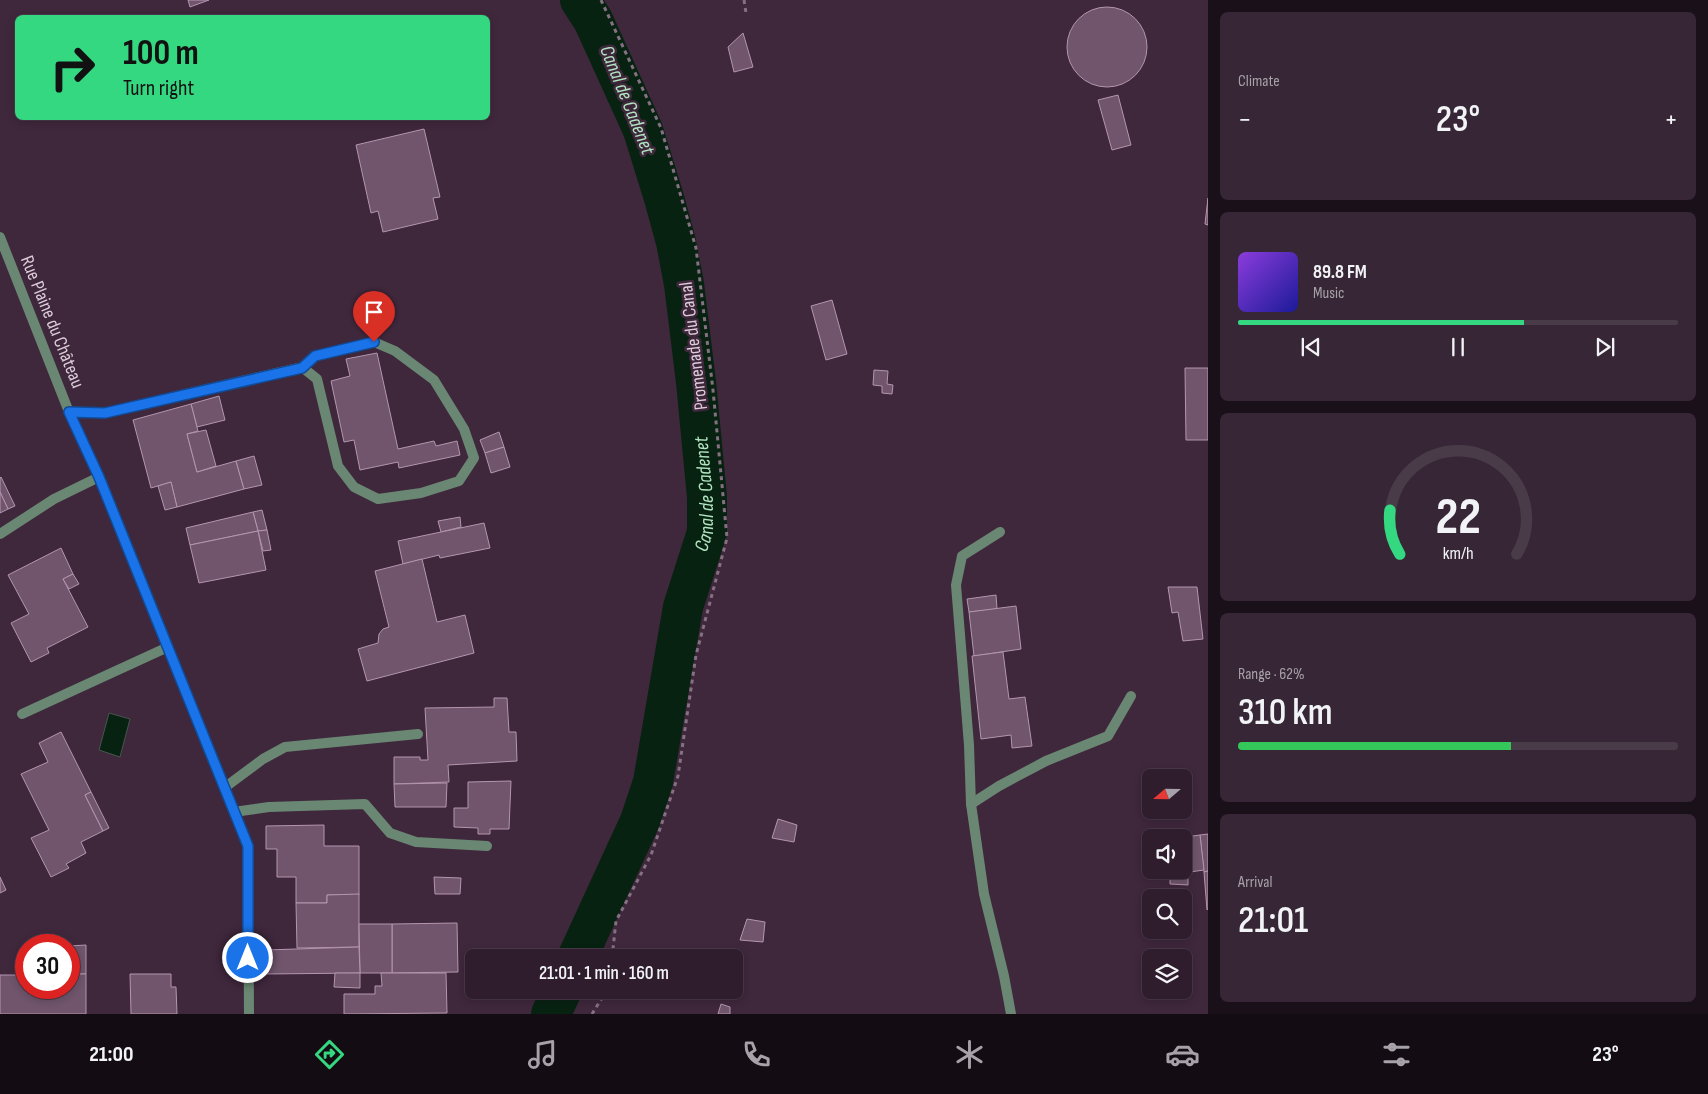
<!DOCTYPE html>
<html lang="en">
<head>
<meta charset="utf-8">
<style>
	:root { --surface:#2f1d2d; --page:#372635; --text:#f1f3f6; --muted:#a7a2aa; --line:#4a3b49; --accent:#34d881 }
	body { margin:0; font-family:"Sofia Sans Condensed",sans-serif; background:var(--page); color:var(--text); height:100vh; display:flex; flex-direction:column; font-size:19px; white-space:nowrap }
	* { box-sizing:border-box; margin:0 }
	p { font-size:16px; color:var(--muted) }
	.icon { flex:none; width:28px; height:28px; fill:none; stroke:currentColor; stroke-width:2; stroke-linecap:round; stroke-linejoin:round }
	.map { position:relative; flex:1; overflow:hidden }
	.details { display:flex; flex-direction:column; gap:12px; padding:12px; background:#1a1019; width:500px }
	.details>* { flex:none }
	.top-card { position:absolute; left:15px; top:15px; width:475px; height:105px; border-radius:8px; box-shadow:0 2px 8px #0003,0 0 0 1px var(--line); background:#34d881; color:#111; overflow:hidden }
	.needle { width:32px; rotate:250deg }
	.controls { position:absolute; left:1142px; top:769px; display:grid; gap:10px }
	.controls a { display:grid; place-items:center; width:50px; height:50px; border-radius:8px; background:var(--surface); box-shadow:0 2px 8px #0003,0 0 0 1px var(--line); font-size:25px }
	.speed { position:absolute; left:15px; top:934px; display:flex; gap:10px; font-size:25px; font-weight:700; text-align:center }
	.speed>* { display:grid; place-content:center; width:65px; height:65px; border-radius:50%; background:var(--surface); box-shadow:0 2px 8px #0003,0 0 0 1px var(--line); line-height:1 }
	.speed .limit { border:8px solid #d22; background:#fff; color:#111 }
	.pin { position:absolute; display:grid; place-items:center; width:42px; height:42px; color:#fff; margin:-51px -21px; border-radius:50% 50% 50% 0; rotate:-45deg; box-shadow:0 0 5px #0007 }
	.pin .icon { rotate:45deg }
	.me { position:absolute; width:55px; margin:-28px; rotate:0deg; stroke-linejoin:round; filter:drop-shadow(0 0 4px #0008) }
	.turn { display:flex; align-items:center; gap:18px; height:105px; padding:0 25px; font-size:22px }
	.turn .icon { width:65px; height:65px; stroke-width:2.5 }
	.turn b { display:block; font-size:35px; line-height:42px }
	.big { font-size:38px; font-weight:600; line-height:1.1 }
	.details .card { flex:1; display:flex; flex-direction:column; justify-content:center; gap:8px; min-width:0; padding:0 18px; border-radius:8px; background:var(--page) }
	.details .dial { align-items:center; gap:0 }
	.dial svg { height:130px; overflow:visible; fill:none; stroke:var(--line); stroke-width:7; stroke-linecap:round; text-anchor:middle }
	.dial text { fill:var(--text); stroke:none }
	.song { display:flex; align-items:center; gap:15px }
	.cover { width:60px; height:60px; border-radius:8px; background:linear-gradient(135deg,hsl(270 70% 55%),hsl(240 70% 35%)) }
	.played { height:5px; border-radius:2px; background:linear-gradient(90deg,var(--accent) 65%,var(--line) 65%) }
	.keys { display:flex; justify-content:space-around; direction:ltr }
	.heat { display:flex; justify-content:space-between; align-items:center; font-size:28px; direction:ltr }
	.charge { height:8px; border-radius:4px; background:linear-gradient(90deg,#34c759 62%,var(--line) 0) }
	.trip { position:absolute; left:465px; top:949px; width:278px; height:50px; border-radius:8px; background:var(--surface); box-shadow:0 2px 8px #0003,0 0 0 1px var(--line); font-weight:600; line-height:50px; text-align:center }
	.dock { display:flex; height:80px; justify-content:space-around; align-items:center; background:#130c12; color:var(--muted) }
	.dock .icon { width:35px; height:35px }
	.dock .current { color:var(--accent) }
	.dock b { font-size:22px; color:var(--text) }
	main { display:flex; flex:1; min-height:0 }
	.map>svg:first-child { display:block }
	.water { fill:#082212; stroke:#48554e }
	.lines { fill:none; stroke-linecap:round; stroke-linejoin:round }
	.canal { stroke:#082212; stroke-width:40 }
	.building { fill:#70556c; stroke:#b496af }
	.path { stroke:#857182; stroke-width:3; stroke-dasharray:4 4; stroke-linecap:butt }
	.lane { stroke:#698772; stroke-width:10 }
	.street { stroke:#698772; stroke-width:10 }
	.route-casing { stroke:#114b97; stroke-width:12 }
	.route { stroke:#1a73e8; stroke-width:9 }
	.labels { text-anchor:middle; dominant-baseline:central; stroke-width:5; stroke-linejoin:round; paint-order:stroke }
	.street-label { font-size:19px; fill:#dcccd9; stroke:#3f273c }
	.water-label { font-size:20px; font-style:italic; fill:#b0e5c0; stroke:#3f273c }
</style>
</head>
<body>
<main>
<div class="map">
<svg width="1208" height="1014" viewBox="0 0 1208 1014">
	<rect width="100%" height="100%" fill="#3f273c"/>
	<path class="water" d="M 109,713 L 130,719 L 120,757 L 99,750 Z"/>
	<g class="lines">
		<g class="canal">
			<path id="s1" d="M 577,958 L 640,821 L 653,782 L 683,607 L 707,532 L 707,497 L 696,382 L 684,284 L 676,242 L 664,198 L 643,130 L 593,20 L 580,0"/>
			<path d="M 551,1014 L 562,990"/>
		</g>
	</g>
	<g class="building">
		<path d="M 188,0 L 209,0 L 190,7 Z"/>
		<circle cx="1107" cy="47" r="40"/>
		<path d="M 743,33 L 753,67 L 734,72 L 728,47 Z"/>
		<path d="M 1118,95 L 1131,145 L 1112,150 L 1098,100 Z"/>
		<path d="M 424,129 L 440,197 L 433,198 L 438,219 L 383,232 L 378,211 L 371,213 L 356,145 Z"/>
		<path d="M 1208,198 L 1208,225 L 1205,224 Z"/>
		<path d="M 832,300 L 847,354 L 826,360 L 811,306 Z"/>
		<path d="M 377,353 L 398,449 L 434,441 L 436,446 L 457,441 L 460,455 L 399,468 L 398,462 L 360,470 L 354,440 L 344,442 L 331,381 L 350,376 L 346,359 Z"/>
		<path d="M 1185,368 L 1208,368 L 1208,440 L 1186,440 Z"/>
		<path d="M 874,370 L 888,371 L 887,384 L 893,385 L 892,394 L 882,393 L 882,386 L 873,385 Z"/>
		<path d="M 219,396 L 225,420 L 197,427 L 191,404 Z"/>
		<path d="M 191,404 L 198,431 L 187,434 L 197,472 L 236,461 L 244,489 L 177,507 L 171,482 L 151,488 L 133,420 Z"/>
		<path d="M 206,430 L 216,466 L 197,472 L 187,434 Z"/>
		<path d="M 499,432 L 504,447 L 485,453 L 480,440 Z"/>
		<path d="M 504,447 L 510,467 L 491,473 L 485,453 Z"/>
		<path d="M 254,456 L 262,485 L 244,489 L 236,461 Z"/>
		<path d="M 1,477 L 15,506 L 8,509 L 0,492 L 0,478 Z"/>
		<path d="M 171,482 L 177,507 L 165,510 L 158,486 Z"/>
		<path d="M 0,492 L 8,509 L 0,513 Z"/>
		<path d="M 262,510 L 267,530 L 258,531 L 253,512 Z"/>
		<path d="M 253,512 L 258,531 L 190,545 L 186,528 Z"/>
		<path d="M 460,517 L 461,527 L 441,532 L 438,521 Z"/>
		<path d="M 484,523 L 490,548 L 440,558 L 439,555 L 403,564 L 398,541 Z"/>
		<path d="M 267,530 L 271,550 L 263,551 L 258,531 Z"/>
		<path d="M 258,531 L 266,570 L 199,583 L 190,545 Z"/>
		<path d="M 61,548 L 73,574 L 63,579 L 88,627 L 47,648 L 49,653 L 31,662 L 11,623 L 29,614 L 8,575 Z"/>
		<path d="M 422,559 L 437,622 L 465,615 L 474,653 L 367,681 L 358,649 L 378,643 L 379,634 L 383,629 L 389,627 L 375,571 Z"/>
		<path d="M 73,574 L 79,584 L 69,589 L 63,579 Z"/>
		<path d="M 1168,587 L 1197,587 L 1203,639 L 1183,641 L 1178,612 L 1172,613 Z"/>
		<path d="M 996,595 L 997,609 L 969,612 L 967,599 Z"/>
		<path d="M 1016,606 L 1021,649 L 974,656 L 969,612 Z"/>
		<path d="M 1003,652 L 1009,699 L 1025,697 L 1032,746 L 1012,748 L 1011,735 L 981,739 L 972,656 Z"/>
		<path d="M 494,698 L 507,698 L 509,732 L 516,732 L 517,761 L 448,765 L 449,782 L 394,784 L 394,757 L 420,757 L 420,760 L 428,760 L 425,708 L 494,707 Z"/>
		<path d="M 61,732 L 91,792 L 85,795 L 103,831 L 81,842 L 86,853 L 66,864 L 69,868 L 51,877 L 31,838 L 49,830 L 21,774 L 48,762 L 39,743 Z"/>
		<path d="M 511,781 L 509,829 L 490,829 L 490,834 L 478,834 L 478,828 L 454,827 L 454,808 L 468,808 L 468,782 Z"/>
		<path d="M 447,783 L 446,807 L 395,807 L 394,784 Z"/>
		<path d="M 91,792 L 109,828 L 103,831 L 85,795 Z"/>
		<path d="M 778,819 L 797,825 L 794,842 L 772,838 Z"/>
		<path d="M 324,825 L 324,846 L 359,846 L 359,895 L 327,895 L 327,903 L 296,903 L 296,877 L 277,877 L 277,849 L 266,849 L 266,826 Z"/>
		<path d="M 1208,834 L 1208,871 L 1204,872 L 1200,835 Z"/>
		<path d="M 1200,835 L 1204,870 L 1190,872 L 1186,837 Z"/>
		<path d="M 1188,869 L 1188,885 L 1170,884 L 1170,870 Z"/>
		<path d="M 1208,871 L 1208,909 L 1207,910 L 1204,872 Z"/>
		<path d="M 0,877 L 6,890 L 0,893 Z"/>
		<path d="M 434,877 L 461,878 L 460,894 L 435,894 Z"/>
		<path d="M 359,894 L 359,947 L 297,948 L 296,903 L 327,903 L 327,895 Z"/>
		<path d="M 747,919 L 765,922 L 763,942 L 740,940 Z"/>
		<path d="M 457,923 L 458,972 L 392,973 L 392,924 Z"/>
		<path d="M 359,924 L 392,924 L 392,973 L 360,973 Z"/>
		<path d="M 86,945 L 86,974 L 69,974 L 69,946 Z"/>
		<path d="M 359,947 L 360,973 L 265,974 L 265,950 Z"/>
		<path d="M 335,973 L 360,973 L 360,988 L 334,987 Z"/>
		<path d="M 381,973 L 446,973 L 447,1013 L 344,1014 L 344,994 L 375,994 L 375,986 L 382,986 Z"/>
		<path d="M 69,974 L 86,974 L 86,1014 L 0,1014 L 0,975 L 26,975 L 26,988 L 69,988 Z"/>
		<path d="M 130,974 L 171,974 L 171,987 L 176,987 L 177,1014 L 131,1014 Z"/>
		<path d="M 721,1004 L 730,1007 L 730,1014 L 718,1014 Z"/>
	</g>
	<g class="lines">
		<g class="path">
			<path d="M 601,0 L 661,128 L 696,248 L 713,390 L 727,538 L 696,655 L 678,776 L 651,855 L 616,921 L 612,958"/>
			<path d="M 744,0 L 746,13"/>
			<path d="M 592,1014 L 607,990"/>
		</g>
		<g class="lane">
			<path d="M 69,412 L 105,413 L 302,367 L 317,379 L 338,466 L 354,487 L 378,499 L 421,493 L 459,481 L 474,458 L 464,429 L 434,380 L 395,351 L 374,342 L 315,356 L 302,367"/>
			<path d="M 0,534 L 54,499 L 99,477"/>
			<path d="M 22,714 L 168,647"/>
			<path d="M 224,788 L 263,759 L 285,747 L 418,734"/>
			<path d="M 971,804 L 969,745 L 956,585 L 962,556 L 1000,532"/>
			<path d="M 234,812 L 269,807 L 365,804 L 390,833 L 416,842 L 487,846"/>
			<path d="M 1011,1014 L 1004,976 L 984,894 L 971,804 L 999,786 L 1046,761 L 1108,736 L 1131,696"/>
		</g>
		<path class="street" d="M 0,237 L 69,412 L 99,477 L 248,846 L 249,1014"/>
	</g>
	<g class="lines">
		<defs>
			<path id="route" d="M 248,958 L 248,846 L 99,477 L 69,412 L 105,413 L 302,368 L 315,356 L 374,342"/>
		</defs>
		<use href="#route" class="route-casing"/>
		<use href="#route" class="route"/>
	</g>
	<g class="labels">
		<g class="street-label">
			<text transform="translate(52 322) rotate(68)">Rue Plaine du Château</text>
			<text transform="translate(694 346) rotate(-97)">Promenade du Canal</text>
		</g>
		<g class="water-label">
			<text transform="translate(627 100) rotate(68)">Canal de Cadenet</text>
			<text stroke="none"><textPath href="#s1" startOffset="486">Canal de Cadenet</textPath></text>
		</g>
	</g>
</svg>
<div class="controls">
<a><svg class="needle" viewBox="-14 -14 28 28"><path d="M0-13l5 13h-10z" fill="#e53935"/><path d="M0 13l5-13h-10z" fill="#a7a2aa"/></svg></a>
<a><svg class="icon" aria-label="sound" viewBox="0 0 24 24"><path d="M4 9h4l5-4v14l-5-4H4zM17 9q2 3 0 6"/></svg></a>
<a><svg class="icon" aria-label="search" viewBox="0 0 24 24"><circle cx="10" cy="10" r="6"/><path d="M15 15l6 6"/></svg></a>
<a><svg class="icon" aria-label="layers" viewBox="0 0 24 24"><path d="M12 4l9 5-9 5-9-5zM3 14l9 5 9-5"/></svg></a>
</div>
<div class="speed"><div class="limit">30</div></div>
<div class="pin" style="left:374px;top:342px;background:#d93025"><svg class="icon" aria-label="arrive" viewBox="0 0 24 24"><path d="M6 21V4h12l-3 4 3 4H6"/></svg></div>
<svg class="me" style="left:248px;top:958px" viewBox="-20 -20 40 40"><circle r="17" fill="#1a73e8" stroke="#fff" stroke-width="3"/><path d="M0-11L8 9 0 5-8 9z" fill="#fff"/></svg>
<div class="trip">21:01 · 1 min · 160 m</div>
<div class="top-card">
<div class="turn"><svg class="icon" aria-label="right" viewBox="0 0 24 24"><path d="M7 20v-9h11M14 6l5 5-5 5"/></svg><div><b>100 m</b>Turn right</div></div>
</div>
</div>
<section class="details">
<div class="card"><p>Climate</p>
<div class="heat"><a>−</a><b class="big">23°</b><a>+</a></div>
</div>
<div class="card">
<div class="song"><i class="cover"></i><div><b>89.8 FM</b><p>Music</p></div></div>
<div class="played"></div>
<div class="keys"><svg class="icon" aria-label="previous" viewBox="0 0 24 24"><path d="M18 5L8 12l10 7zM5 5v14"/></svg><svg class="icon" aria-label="pause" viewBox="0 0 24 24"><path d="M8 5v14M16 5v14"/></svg><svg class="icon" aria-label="next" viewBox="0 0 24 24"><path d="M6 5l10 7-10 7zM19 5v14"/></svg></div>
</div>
<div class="card dial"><svg viewBox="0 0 100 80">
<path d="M14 69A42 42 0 1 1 86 69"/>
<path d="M14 69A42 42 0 0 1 8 42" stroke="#34d881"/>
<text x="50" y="56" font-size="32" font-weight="700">22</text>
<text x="50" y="72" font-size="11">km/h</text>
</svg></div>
<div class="card"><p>Range · 62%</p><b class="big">310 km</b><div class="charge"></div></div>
<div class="card"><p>Arrival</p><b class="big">21:01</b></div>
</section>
</main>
<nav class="dock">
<b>21:00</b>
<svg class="icon current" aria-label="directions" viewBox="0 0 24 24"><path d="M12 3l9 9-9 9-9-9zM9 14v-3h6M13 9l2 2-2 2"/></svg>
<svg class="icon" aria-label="music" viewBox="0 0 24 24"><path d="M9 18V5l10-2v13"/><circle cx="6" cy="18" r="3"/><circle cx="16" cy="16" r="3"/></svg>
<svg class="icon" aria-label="phone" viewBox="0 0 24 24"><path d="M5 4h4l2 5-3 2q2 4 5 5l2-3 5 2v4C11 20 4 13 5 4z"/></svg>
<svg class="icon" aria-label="climate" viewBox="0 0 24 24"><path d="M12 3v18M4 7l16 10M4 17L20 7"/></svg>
<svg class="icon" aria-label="car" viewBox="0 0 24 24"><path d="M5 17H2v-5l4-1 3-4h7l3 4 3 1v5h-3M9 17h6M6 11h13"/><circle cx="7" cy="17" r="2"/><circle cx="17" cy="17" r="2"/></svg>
<svg class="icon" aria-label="filters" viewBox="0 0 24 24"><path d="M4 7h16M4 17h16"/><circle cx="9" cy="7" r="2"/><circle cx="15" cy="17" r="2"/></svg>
<b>23°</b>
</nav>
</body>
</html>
